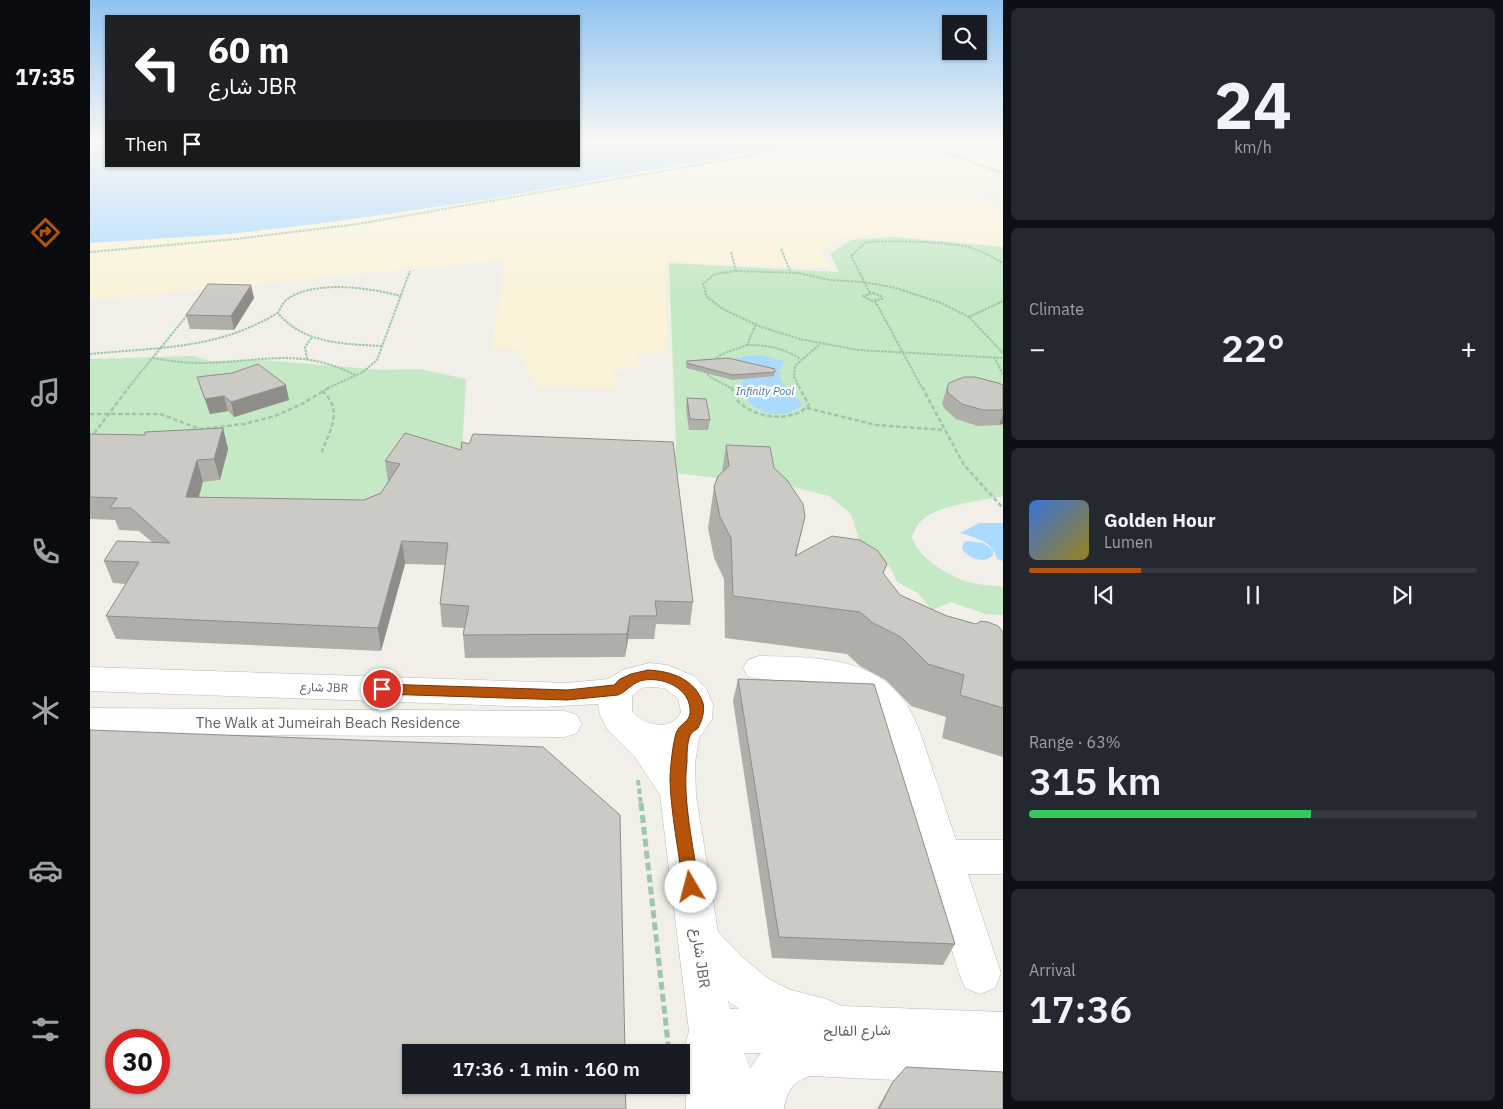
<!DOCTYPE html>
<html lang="en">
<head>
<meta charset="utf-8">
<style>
	:root { --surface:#171b24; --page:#242831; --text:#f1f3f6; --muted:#9ea1a6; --line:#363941; --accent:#b45309 }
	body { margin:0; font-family:"IBM Plex Sans",Vazirmatn,sans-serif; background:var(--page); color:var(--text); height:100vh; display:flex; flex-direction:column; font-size:19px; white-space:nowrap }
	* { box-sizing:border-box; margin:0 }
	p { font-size:16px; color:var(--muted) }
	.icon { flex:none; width:28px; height:28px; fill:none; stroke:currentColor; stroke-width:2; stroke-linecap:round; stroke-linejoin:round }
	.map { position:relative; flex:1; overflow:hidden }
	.details { display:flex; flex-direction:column; gap:8px; padding:8px; background:#0d0f14; width:500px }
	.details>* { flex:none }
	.hud { position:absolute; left:15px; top:15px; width:475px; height:152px; border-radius:0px; box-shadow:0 1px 4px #0004; background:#202124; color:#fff; overflow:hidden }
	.tools { position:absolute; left:852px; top:15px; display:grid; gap:10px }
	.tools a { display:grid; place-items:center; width:45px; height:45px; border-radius:0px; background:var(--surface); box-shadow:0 1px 4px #0004; font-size:25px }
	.speed { position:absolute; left:15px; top:1029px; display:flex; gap:10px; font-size:25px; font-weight:700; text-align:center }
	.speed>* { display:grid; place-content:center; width:65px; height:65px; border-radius:50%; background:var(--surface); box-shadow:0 1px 4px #0004; line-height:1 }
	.speed .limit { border:8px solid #d22; background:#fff; color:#111 }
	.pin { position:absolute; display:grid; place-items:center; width:42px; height:42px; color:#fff; margin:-21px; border:2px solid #fff; border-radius:50%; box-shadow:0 1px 5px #0007 }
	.me { position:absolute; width:55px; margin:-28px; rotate:352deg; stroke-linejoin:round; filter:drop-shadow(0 0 4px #0008) }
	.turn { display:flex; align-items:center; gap:18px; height:105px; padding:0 20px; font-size:22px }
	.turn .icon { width:65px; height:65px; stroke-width:2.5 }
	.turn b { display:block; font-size:35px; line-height:42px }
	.then { display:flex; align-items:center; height:48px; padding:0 20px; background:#0003; gap:10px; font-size:19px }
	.big { font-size:38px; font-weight:600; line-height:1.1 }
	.details .widget { flex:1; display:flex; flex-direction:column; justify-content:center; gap:8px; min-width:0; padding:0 18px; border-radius:8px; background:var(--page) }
	.details .dial { align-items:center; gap:0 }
	.dial b { font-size:65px; line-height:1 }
	.song { display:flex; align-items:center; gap:15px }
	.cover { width:60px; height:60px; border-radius:8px; background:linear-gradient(135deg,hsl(220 70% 55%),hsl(50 70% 35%)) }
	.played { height:5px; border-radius:2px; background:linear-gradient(90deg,var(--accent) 25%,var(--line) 25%) }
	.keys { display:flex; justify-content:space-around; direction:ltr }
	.heat { display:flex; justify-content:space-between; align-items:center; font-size:28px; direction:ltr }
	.charge { height:8px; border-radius:4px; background:linear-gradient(90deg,#34c759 63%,var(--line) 0) }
	.trip { position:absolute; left:312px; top:1044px; width:288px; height:50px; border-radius:0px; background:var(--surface); box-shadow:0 1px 4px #0004; font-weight:600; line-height:50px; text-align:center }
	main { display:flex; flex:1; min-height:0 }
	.dock { display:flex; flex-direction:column; width:90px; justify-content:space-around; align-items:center; background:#090b0e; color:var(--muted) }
	.dock .icon { width:35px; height:35px }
	.dock .selected { color:var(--accent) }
	.dock b { font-size:22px; color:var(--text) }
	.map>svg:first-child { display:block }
	.green { fill:#c5e8c5 }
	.sand { fill:#fbf3d9 }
	.water { fill:#aadaff }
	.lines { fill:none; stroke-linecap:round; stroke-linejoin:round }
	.minor-casing { stroke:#b5b8bc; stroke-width:1 }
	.path-far3 { stroke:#9cc7a9; stroke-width:2; stroke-dasharray:2.5 1; stroke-linecap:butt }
	.path-far2 { stroke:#9cc7a9; stroke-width:2.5; stroke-dasharray:4.5 2.5; stroke-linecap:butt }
	.path-far1 { stroke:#9cc7a9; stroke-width:4; stroke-dasharray:5.5 3; stroke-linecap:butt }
	.path { stroke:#9cc7a9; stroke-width:5; stroke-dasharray:8 4; stroke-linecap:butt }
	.minor { fill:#fff; fill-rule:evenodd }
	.wall { fill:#afaea9 }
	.shaded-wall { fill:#8f8d8a }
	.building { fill:#cccac5; stroke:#8f8d8a; fill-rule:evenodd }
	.route { fill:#b45309; stroke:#753606 }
	.labels { text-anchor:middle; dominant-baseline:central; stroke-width:4.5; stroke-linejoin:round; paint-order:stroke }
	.far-water-label { font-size:11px; font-style:italic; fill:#4174aa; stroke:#fff }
	.street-label { font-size:12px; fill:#5f6368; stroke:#fff }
	.near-street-label { font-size:15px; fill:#5f6368; stroke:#fff }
</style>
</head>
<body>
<main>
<nav class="dock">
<b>17:35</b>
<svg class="icon selected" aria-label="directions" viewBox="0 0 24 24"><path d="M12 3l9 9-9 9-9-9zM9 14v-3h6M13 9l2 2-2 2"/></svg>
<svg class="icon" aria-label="music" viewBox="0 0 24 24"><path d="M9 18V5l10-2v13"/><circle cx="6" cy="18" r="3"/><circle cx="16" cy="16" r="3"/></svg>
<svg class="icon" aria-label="phone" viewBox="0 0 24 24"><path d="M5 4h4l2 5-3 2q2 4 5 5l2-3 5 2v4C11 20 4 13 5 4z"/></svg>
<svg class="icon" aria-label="climate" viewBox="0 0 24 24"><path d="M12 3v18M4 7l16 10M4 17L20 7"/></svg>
<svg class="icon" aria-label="car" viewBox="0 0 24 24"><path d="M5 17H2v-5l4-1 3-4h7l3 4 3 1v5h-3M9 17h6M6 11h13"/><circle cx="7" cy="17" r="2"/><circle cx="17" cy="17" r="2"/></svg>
<svg class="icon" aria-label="filters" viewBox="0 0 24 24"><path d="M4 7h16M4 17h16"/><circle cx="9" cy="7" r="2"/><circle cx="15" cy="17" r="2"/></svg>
</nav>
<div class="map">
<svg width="913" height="1109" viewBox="0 0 913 1109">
	<rect width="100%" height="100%" fill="#f1efe8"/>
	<g class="green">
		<path d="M 804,237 L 913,247 L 913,496 C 888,502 846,504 829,523 C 826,527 824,533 822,537 C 828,558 855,573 874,581 C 886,585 901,585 913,587 L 913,615 L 895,614 L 861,602 L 842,610 L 828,593 L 807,582 L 800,567 L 782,559 L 772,548 L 761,514 L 739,496 L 700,486 L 584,473 L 586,445 L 579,263 L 749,272 L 740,254 L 761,240 Z"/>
		<path d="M 103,356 L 120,361 L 172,360 L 292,370 L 330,369 L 376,379 L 371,471 L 294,515 L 104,512 L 113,482 L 130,480 L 0,455 L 0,359 Z"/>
	</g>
	<path class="sand" d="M 714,141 L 913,141 L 913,186 L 883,189 L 913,213 L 913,245 L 797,235 L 754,238 L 730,250 L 740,268 L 575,261 L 577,353 L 548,353 L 550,368 L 523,370 L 526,389 L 446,387 L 428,349 L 401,349 L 415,260 L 0,300 L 0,243 L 141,234 L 249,221 L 399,199 L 668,151 Z"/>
	<g class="water">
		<path d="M 0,141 L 16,141 L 16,166 L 489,166 L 489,141 L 714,141 L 668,151 L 399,199 L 249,221 L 141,234 L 0,243 Z"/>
		<path d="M 671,355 L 695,361 L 690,370 L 637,361 L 655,356 Z"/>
		<path d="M 673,370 L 689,371 C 692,391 703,391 712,404 C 698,421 668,415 656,399 L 656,392 L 651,385 L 654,378 Z"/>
		<path d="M 889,523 L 913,523 L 913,561 L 907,559 C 905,543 884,537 870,533 Z"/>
		<path d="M 878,541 L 893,543 L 903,550 L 903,555 C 895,565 877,558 872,548 L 874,542 Z"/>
	</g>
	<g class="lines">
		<defs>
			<g id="minor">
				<path d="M 669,656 C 709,657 762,656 795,681 C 824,703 832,738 843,771 C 851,794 858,817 866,840 L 913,840 L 913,874 L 878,874 L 911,973 L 905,988 L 890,994 L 875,988 L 869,973 L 793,723 C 769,685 738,681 696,680 C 683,680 671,680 658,676 L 653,668 L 658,660 Z"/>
				<path d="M 560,663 L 577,665 L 604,676 L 616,688 L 623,705 L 622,719 L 609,738 L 605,763 L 606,796 L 628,932 L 652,957 L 679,979 L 698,989 L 736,999 L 752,1006 L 913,1012 L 913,1085 L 720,1076 C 703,1081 696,1092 694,1109 L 596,1109 L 594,1050 L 599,1031 L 570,795 L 545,757 L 518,730 L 510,715 L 508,704 L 451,707 L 0,691 L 0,667 L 477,683 L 519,679 L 532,670 ZM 560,687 L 574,688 L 588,698 L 591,712 C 582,733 553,725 542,711 L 542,696 L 551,688 ZM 638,1001 L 649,1009 L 640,1009 ZM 654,1053 L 671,1053 L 660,1068 Z"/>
				<path d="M 0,708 L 475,711 L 487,715 L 492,724 L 487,733 L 475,737 L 0,734 Z"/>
			</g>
		</defs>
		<use href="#minor" class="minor-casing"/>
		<g class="path-far3">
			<path d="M 822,141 L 913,173"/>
			<path d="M 691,249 L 701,273"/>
			<path d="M 0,252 L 146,239 L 268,224 L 647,158 L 727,141"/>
			<path d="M 641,252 L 646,271"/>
			<path d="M 780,293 L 761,256 L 776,242 C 805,241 846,241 874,246 C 888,249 901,256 913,263"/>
			<path d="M 783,293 L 791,296 L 792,299 L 782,301 L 773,296 Z"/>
			<path d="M 785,301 L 832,388"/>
			<path d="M 879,317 L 913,301"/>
			<path d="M 657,345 C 677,345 694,348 710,359"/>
			<path d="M 292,346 C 255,344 213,344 188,313 C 190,309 193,303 196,300 C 224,279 280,288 311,296"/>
			<path d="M 913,353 L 879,317 L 851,303 L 806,288 L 774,282 L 740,280 L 708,273 L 646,271 L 625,274 L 613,284 L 617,297 L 633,309 L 671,327 L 710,339 L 768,350 L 913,358"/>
			<path d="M 0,354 C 70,347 125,350 188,313"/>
			<path d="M 904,357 L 913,374"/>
			<path d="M 63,358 C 79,361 96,363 113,363 C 170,362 211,347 265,375"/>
			<path d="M 217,359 L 215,347 L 222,337"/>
			<path d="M 621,362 L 632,354 L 657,345 L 666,324"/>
			<path d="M 615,371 L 620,377 L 641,388"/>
			<path d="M 38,388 L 99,313"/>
			<path d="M 238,388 L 273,372 L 287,360 L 320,271"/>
			<path d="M 710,388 L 704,377 L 705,366 L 730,344"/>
		</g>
		<g class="path-far2">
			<path d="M 641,387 C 643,392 645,397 648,401 C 664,419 703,423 719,405 L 709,387"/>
			<path d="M 832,387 L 874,465 L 913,508"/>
			<path d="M 232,391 C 254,410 240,429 232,452"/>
			<path d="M 717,408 L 786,425 L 855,430"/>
			<path d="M 0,414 L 70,414 L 110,429 L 154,424 L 185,416 L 212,404 L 240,387"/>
			<path d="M 0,439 L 39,387"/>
		</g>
		<path class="path-far1" d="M 548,780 L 551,805"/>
		<g class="path">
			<path d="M 551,803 L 579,1052"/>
			<path d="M 582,1085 L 584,1097"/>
		</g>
		<use href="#minor" class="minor"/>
	</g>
	<g class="wall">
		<path d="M 164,298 L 144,330 L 100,329 L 96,315 Z"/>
		<path d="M 597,361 L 685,369 L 684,376 L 643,380 L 596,368 Z"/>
		<path d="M 107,377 L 199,400 L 144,417 L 138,411 L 120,414 L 112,392 Z"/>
		<path d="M 913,385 L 913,424 L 909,425 L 888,426 L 866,419 L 854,408 L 852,403 L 857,388 Z"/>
		<path d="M 597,398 L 620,420 L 618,430 L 599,430 L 596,409 Z"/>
		<path d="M 133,428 L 138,449 L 130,480 L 113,482 L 109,497 L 274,500 L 291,493 L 298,482 L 295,461 L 315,433 L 603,602 L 600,625 L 566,624 L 564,639 L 538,639 L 535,657 L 375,658 L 373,635 L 374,628 L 352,627 L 350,604 L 355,565 L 315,564 L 291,651 L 26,639 L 16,616 L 36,584 L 23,583 L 14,561 L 62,542 L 49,531 L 29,530 L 25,520 L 0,519 L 0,434 L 55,435 Z"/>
		<path d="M 636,445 L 684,468 L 715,517 L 706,556 L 797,564 L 793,574 L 810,595 L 857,616 L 913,632 L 913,757 L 852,738 L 856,717 L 821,706 L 796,680 L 770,666 L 757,654 L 635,638 L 634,579 L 624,558 L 618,528 L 624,487 L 632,472 Z"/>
		<path d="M 648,679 L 865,944 L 853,965 L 682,958 L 643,701 Z"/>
		<path d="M 802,1083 L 913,1109 L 787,1109 Z"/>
	</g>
	<g class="shaded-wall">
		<path d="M 161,285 L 164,298 L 144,330 L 141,316 Z"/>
		<path d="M 196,385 L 199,400 L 144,417 L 141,402 Z"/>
		<path d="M 134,396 L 138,411 L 120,414 L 115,399 Z"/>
		<path d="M 913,414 L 913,424 L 909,425 Z"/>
		<path d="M 133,428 L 138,449 L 130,480 L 124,459 Z"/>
		<path d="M 107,460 L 113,482 L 102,519 L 96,497 Z"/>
		<path d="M 312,541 L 315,564 L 291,651 L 288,628 Z"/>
		<path d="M 540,616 L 538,639 L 535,657 L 537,634 Z"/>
	</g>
	<g class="building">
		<path d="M 118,284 L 161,285 L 141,316 L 96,315 Z"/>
		<path d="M 638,358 L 685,369 L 685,372 L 643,375 L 596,363 L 597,361 Z"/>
		<path d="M 168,364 L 196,385 L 141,402 L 134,396 L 115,399 L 107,377 L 142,373 Z"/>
		<path d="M 874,377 L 885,377 L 908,383 L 913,385 L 913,410 L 893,410 L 872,404 L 858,393 L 857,388 L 859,383 Z"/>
		<path d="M 597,398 L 616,399 L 620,420 L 600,419 Z"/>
		<path d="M 133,428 L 124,459 L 107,460 L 96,497 L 274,500 L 291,493 L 310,464 L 295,461 L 315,433 L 371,450 L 372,442 L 379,444 L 383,434 L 583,442 L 603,602 L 565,601 L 567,616 L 540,616 L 537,634 L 373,635 L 379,606 L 350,604 L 358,543 L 312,541 L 288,628 L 16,616 L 49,562 L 14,561 L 27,541 L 80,543 L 41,508 L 20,508 L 27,498 L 0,497 L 0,434 L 55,435 L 55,432 Z"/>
		<path d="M 636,445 L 680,447 L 684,468 L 697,480 L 713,504 L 715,517 L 705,556 L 742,536 L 770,540 L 788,551 L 797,564 L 793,573 L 810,595 L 857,616 L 886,624 L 891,621 L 898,622 L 908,626 L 913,632 L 913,708 L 870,695 L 874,675 L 838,664 L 811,637 L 783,623 L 770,612 L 643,596 L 641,538 L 630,517 L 624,487 L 628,476 L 639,466 Z"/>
		<path d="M 648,679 L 784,684 L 865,944 L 689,937 Z"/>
		<path d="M 0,730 L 453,747 L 530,815 L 535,1052 L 321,1052 L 321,1085 L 535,1085 L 536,1109 L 0,1109 ZM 26,1040 L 69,1040 L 69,1082 L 26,1082 Z"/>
		<path d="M 816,1067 L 913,1072 L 913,1109 L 789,1109 L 802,1083 Z"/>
	</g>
	<linearGradient id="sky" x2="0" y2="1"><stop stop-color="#8fc3f1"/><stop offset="0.48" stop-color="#f9f8f5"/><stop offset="1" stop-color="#f9f8f5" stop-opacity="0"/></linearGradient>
	<rect width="913" height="296" fill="url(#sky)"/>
	<path class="route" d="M 558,670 C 581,671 605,679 613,703 C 615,711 612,721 608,728 C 605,731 601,732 600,736 C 597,743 597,754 597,762 C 592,800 604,848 609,887 L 606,892 L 601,894 L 595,892 L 593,887 C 589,851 581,815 580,780 C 580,770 583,739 587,731 C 591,723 599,722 600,713 C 602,688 571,675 550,681 C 541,684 536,692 528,695 L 477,700 L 292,694 L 287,693 L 285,689 L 287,686 L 292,684 L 477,690 L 524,685 L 530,679 L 541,674 Z"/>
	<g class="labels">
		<g class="far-water-label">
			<text x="675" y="391">Infinity Pool</text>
		</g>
		<g class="street-label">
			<text transform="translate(234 687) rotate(2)">شارع JBR</text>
		</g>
		<g class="near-street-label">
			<text x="238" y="722">The Walk at Jumeirah Beach Residence</text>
			<text transform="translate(611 958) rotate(82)">شارع JBR</text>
			<text transform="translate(767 1030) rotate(-1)">شارع الفالح</text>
		</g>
	</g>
</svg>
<div class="tools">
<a><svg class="icon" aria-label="search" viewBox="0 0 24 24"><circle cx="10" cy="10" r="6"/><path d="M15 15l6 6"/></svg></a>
</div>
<div class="speed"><div class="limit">30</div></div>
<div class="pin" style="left:292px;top:689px;background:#d93025"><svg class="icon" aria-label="arrive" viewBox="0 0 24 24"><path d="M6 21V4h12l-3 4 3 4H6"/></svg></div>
<svg class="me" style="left:601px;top:887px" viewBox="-20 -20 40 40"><circle r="19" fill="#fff"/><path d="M0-13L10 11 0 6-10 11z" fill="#b45309"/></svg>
<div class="trip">17:36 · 1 min · 160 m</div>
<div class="hud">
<div class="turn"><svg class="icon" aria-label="left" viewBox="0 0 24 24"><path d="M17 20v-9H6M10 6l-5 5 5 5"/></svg><div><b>60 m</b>شارع JBR</div></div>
<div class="then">Then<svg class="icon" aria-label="arrive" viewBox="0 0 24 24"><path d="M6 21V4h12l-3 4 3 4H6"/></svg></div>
</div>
</div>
<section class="details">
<div class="widget dial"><b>24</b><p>km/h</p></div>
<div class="widget"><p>Climate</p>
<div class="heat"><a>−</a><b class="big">22°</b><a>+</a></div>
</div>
<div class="widget">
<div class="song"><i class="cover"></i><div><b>Golden Hour</b><p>Lumen</p></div></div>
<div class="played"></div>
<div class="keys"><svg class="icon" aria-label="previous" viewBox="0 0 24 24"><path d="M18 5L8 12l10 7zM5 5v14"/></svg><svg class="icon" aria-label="pause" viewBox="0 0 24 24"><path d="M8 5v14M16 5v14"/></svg><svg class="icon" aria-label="next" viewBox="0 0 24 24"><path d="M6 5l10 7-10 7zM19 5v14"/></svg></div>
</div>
<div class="widget"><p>Range · 63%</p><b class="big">315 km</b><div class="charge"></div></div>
<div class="widget"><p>Arrival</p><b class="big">17:36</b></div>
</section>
</main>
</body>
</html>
